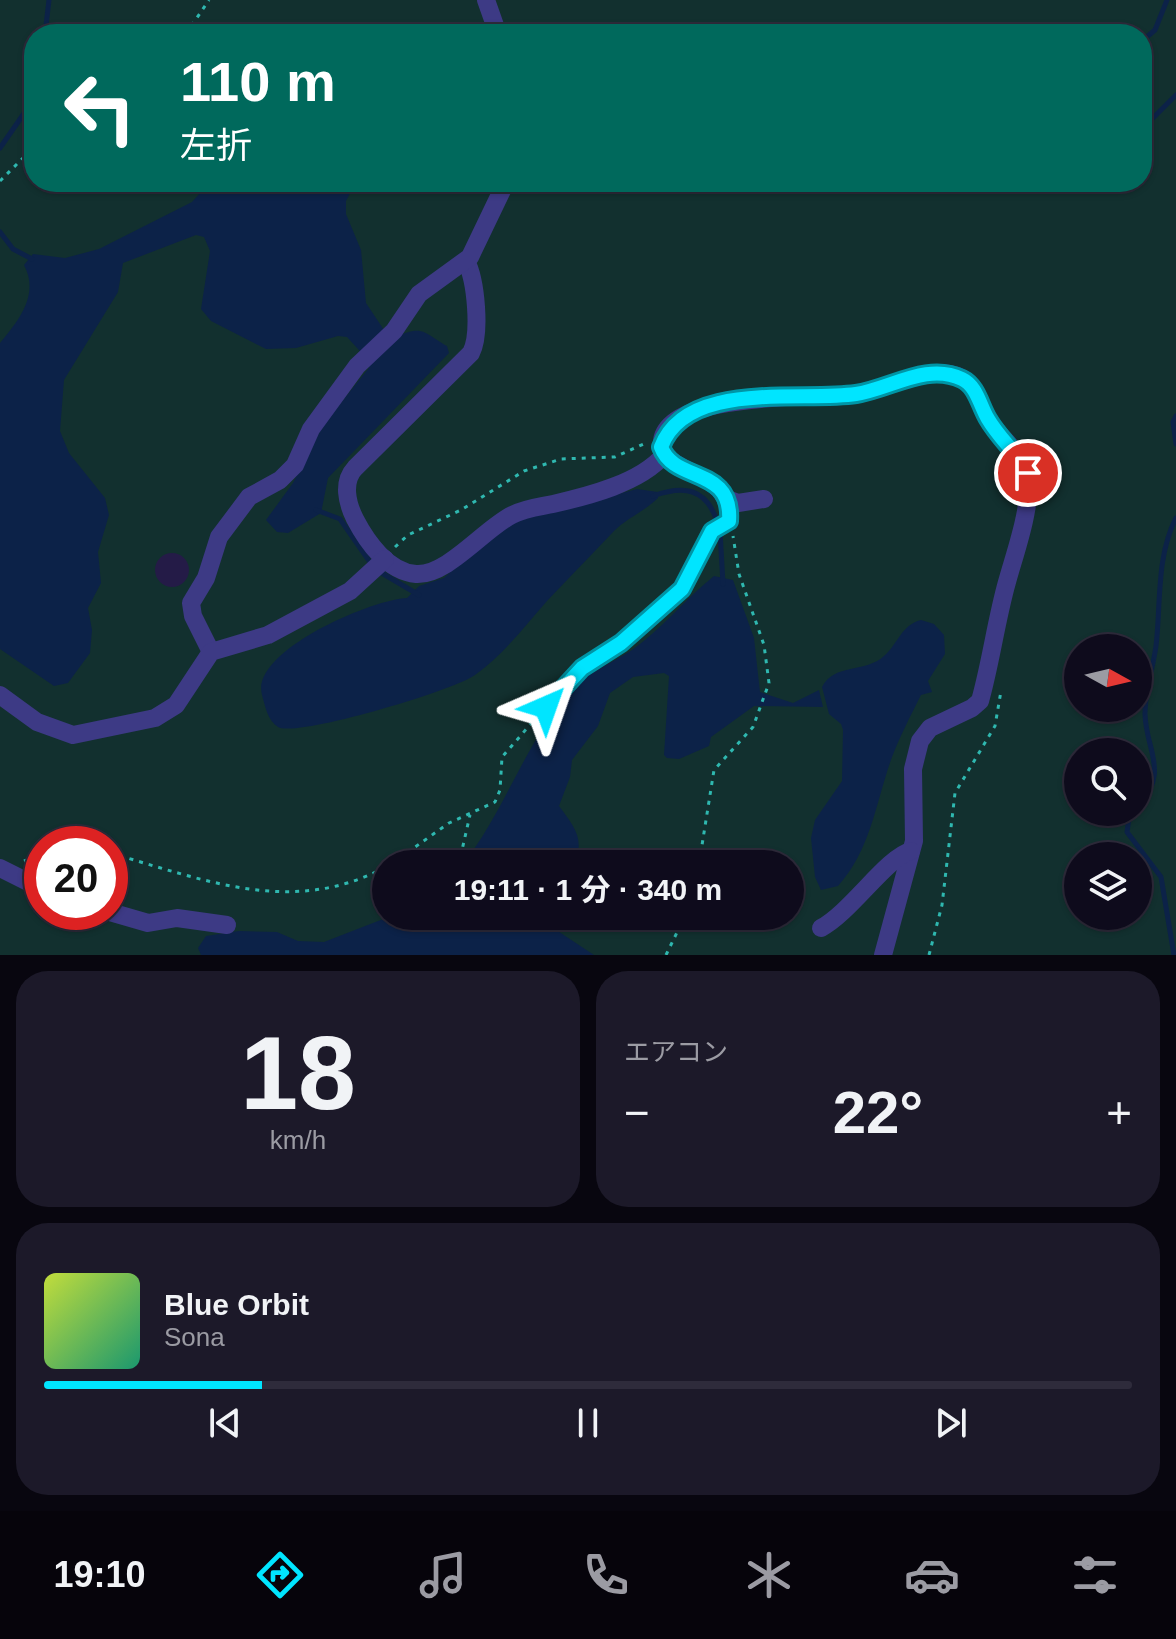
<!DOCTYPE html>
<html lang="ja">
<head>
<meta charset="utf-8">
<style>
	:root { --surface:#0e0b1c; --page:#1c1929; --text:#f1f3f6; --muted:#9b9ba3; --line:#2e2b3b; --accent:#00e5ff }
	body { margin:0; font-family:Arial,"Noto Sans JP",sans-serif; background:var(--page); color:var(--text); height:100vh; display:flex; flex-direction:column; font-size:30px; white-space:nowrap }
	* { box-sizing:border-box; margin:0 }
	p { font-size:26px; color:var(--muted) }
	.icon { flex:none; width:44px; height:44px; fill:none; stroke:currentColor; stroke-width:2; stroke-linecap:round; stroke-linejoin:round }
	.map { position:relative; height:955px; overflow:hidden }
	.panel { display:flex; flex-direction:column; gap:16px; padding:16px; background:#08060f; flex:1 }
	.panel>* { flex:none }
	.banner { position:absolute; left:24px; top:24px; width:1128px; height:168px; border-radius:32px; box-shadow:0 2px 6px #0004,0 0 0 2px var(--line); background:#00695c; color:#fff; overflow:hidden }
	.needle { width:52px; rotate:98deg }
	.fabs { position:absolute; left:1064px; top:634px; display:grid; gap:16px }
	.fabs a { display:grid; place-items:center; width:88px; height:88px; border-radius:50%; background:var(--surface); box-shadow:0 2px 6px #0004,0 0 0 2px var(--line); font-size:40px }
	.speed { position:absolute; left:24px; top:826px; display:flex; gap:16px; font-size:40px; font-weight:700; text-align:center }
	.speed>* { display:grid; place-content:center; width:104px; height:104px; border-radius:50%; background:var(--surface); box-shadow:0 2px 6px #0004,0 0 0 2px var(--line); line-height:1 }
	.speed .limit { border:12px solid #d22; background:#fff; color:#111 }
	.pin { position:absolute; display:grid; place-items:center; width:68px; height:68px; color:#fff; margin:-34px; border:4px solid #fff; border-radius:50%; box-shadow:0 2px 8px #0007 }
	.me { position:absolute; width:88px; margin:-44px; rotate:43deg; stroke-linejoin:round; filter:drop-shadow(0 0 6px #0008) }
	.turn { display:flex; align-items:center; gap:28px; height:168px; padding:0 24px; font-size:36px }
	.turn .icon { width:104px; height:104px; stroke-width:2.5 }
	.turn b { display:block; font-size:56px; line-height:68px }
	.big { font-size:60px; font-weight:700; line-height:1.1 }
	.panel .card { flex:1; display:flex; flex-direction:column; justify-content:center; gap:12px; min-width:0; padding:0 28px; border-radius:32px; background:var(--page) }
	.panel .dial { align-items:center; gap:0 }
	.dial b { font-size:104px; line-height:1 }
	.song { display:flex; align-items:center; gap:24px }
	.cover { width:96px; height:96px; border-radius:12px; background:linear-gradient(135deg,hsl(70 70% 55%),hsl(160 70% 35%)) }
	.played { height:8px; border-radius:4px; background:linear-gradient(90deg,var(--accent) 20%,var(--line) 20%) }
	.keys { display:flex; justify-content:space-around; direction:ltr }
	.heat { display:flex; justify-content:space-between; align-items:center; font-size:44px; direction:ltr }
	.panel .tiles { flex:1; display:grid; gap:16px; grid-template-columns:1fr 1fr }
	.card:last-child { grid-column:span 2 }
	.trip { position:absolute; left:372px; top:850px; width:432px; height:80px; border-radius:40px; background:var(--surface); box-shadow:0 2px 6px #0004,0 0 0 2px var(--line); font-weight:700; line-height:80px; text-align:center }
	.dock { display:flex; height:128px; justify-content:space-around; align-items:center; background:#06040b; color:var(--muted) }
	.dock .icon { width:56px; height:56px }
	.dock .current { color:var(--accent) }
	.dock b { font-size:36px; color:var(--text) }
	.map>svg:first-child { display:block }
	.green { fill:#12302f; fill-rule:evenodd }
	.water { fill:#0c2248 }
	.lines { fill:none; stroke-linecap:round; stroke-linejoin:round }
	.stream { stroke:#0c2248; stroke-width:5 }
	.building { fill:#241b47 }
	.path { stroke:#2fb8b0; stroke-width:3; stroke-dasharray:4 6; stroke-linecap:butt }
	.minor { stroke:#3d3a85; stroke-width:18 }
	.route-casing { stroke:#0095a6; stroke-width:20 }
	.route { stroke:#00e5ff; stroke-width:14 }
</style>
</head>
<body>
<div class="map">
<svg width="1176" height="955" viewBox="0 0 1176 955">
	<rect width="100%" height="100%" fill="#130f26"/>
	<path class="green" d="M 0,0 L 1176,0 L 1176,955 L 0,955 ZM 34,34 L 1142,34 L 1142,182 L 34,182 ZM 1078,648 L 1138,648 L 1138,708 L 1078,708 ZM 1078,752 L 1138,752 L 1138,812 L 1078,812 ZM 42,844 L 110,844 L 110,912 L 42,912 ZM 1078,856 L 1138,856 L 1138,916 L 1078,916 ZM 386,864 L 790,864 L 790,916 L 386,916 Z"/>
	<g class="water">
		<path d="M 210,182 L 356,182 L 346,201 L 346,214 L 361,250 L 366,303 L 390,339 C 424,324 421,331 447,346 L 449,353 L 328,478 L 321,513 L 288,533 L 277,532 L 266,520 L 293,483 L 322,426 L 369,368 L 369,361 L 347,337 L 338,336 L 296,348 L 266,349 L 211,321 L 201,309 L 210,251 L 204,237 L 196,235 L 123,263 L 118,292 L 64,380 L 60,431 L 69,453 L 105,498 L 109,515 L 98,552 L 101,583 L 88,608 L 92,630 L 90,653 L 68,683 L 54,686 L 0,649 L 0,343 C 18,321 40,295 24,265 L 33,254 L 65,258 L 99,249 L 192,202 Z"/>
		<path d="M 637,489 L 658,492 L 658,498 C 645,511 627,518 614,531 C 592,554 569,578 547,601 C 524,627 504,654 475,675 C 455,690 296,738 278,727 C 268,721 265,706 262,695 C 250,651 373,599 407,598 L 419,586 L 444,578 L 481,541 L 517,521 Z"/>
		<path d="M 714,576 L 733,580 L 754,638 L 760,692 L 793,703 L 819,690 L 823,707 L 754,706 L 711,737 L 709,746 L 679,759 L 667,758 L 664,755 L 669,676 L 664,673 L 633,677 L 610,693 L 598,726 L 572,760 L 570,777 L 559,806 C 573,825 586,839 574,864 L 559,861 L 463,864 C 504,812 524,746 567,695 C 585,673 609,665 632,650 C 662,629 685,599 714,576 Z"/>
		<path d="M 921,620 L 934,624 L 944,635 L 945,654 L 928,681 L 932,692 L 921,695 C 911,715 900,736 892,757 C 876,801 871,850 838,886 L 821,890 L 815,877 L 811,838 L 815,820 L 842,781 L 843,730 L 841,724 L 829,714 L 822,687 C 834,663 866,673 884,656 C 898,644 901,625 921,620 Z"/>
		<path d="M 391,916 L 535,916 L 594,955 L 201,955 L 198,948 L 206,936 L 239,931 L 277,932 L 298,941 L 324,942 Z"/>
	</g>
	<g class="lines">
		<g class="stream">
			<path d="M 45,34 L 49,0"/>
			<path d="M 1142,41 L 1155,30 L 1167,0"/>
			<path d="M 1142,124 L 1150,121 L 1176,95"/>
			<path d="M 0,148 L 34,99"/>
			<path d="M 0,232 L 13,249 L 32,259"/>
			<path d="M 1176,416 L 1173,422 L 1176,444"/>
			<path d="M 653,496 C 684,485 706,488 717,521"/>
			<path d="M 316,510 L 340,519 L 372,565"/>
			<path d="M 720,531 L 723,584"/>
			<path d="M 380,572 L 419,595"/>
			<path d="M 1138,808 C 1170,770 1146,752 1145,714 C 1145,692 1153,668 1156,646 C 1161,604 1156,557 1176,518"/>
			<path d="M 1135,812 L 1129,818 L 1127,832 L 1161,877 L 1174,955"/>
		</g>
	</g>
	<circle class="building" cx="172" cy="570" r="17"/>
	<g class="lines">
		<g class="path">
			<path d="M 186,34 L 209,0"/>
			<path d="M 0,181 L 34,147"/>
			<path d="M 395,547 L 408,535 L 461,510 L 524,471 L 561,459 L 615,457 L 648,442"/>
			<path d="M 110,853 C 205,880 292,917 386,867"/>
			<path d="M 24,861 L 42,855"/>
			<path d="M 391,864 L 449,823 L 495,802 L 500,790 L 502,757 L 536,718"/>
			<path d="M 453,864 L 462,850 L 470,815"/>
			<path d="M 699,864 L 714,770 L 753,727 L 769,683 L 764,645 L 739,574 L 733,536"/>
			<path d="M 666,955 L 685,916"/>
			<path d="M 929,955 L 942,905 L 955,793 L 995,726 L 1001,691"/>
		</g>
		<g class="minor">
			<path d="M 486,0 L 498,34"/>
			<path d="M 466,261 C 476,280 481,334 471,353 L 355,468 C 342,482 347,503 355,519 C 367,542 388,572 416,574 C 447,576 484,529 512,515 C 526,508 539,507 553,504 C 588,496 640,483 664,455"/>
			<path d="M 727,499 L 738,503 L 764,499"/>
			<path d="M 211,652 L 193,616 L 191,603 L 206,578 L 219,537 L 249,497 L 280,480 L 295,465 L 311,429 L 357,366 L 394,331 L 419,294 L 470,257 L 506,182"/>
			<path d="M 0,695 L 37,722 L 73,735 L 155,718 L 176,705 L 211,652 L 268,635 L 350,591 L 385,559"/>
			<path d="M 546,707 L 582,668 L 621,643 L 682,589 L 712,531 L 729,521 C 732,477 689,478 664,455 C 641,389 822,398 853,395 C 884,391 942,356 970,384 C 979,393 982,410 989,421 C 1000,438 1029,459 1029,481 C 1029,514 1016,550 1007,582 C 996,621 991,662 980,701 L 972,708 L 930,728 L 920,741 L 913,769 L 914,841 L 883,955"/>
			<path d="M 0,868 L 42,889"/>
			<path d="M 110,912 L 148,923 L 177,918 L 227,925"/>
			<path d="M 821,928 C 851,912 887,857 911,851"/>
		</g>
	</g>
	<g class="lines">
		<defs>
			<path id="route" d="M 546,707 L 582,668 L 621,643 L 682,589 L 712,531 L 729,521 C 733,466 674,483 661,447 C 686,380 800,402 856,394 C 890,389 927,362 962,379 C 977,386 980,406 988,419 C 999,438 1017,453 1028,473"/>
		</defs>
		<use href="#route" class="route-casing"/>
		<use href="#route" class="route"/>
	</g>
</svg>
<div class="fabs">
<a><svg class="needle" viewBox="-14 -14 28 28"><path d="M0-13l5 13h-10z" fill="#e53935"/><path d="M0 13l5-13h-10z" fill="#9b9ba3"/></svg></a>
<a><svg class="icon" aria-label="search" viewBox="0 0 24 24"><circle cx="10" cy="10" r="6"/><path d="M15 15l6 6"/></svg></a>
<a><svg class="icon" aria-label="layers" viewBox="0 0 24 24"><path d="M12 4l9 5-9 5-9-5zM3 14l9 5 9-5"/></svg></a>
</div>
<div class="speed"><div class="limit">20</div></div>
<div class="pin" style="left:1028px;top:473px;background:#d93025"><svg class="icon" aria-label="arrive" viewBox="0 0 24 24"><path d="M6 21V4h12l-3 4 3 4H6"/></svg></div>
<svg class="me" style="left:546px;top:707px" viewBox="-20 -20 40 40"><path d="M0-17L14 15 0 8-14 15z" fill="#00e5ff" stroke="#fff" stroke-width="4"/></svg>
<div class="trip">19:11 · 1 分 · 340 m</div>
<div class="banner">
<div class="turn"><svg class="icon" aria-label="left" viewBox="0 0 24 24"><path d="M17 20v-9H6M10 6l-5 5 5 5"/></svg><div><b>110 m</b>左折</div></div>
</div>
</div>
<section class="panel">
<div class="tiles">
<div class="card dial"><b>18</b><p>km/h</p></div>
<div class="card"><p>エアコン</p>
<div class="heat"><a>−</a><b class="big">22°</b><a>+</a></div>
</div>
<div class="card">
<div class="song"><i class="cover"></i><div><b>Blue Orbit</b><p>Sona</p></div></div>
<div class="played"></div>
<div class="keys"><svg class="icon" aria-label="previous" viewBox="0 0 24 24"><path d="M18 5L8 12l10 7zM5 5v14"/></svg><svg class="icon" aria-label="pause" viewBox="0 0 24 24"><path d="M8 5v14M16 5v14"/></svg><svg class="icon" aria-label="next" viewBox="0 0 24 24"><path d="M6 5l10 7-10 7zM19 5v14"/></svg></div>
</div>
</div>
</section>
<nav class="dock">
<b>19:10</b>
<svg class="icon current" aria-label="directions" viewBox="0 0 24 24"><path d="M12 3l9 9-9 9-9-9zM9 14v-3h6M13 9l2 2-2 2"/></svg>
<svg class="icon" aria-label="music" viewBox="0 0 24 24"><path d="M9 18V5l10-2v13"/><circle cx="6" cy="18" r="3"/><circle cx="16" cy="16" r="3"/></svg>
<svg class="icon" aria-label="phone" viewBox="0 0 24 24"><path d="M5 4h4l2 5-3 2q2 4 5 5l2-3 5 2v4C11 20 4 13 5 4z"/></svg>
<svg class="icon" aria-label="climate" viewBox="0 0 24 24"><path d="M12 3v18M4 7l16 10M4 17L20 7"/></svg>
<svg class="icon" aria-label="car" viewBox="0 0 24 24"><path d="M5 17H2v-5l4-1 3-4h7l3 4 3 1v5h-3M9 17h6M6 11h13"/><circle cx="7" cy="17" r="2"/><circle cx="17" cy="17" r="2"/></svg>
<svg class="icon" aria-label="filters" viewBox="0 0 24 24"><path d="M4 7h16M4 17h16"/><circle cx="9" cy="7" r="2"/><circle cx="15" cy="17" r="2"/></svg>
</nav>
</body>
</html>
